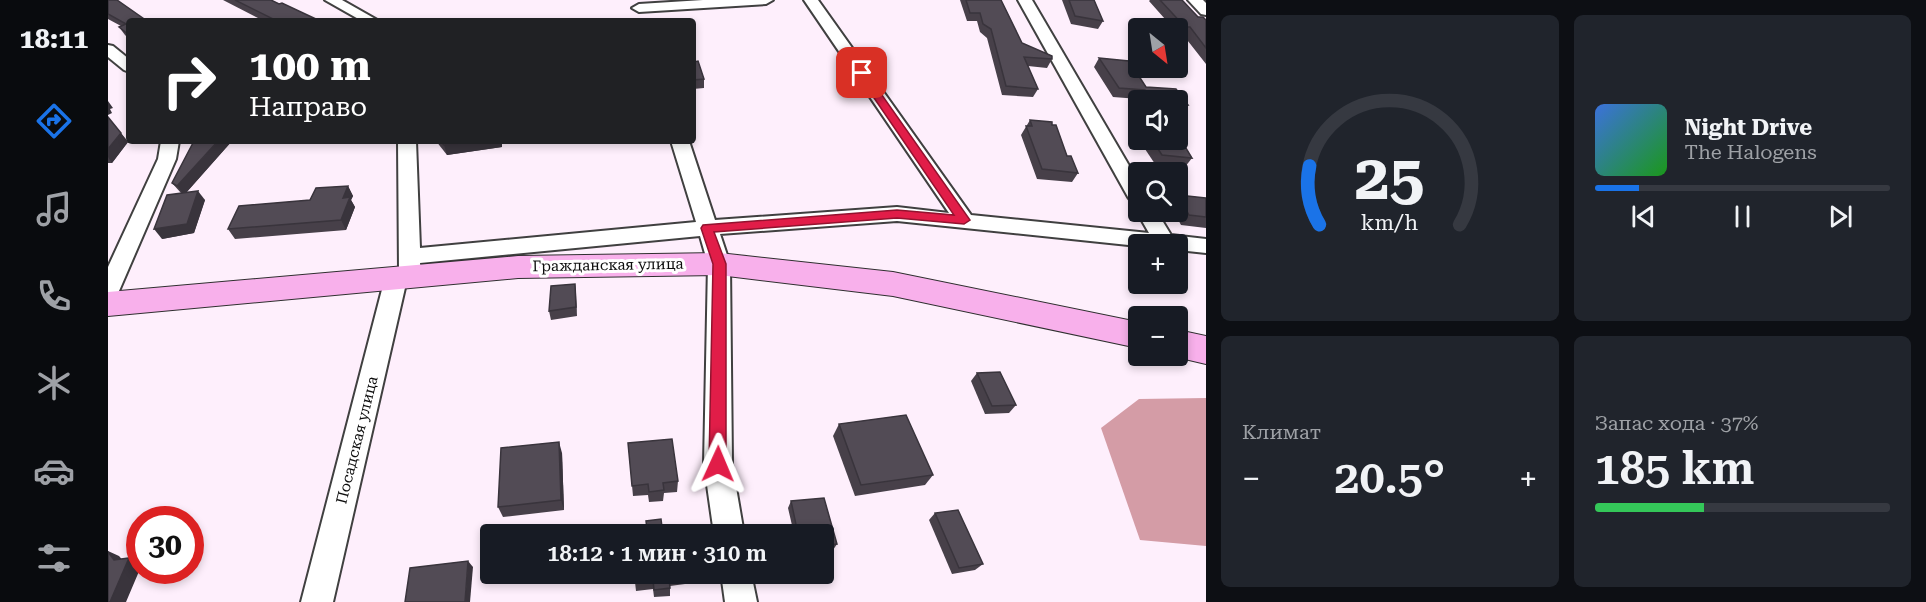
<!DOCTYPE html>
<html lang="ru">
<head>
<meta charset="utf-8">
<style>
	:root { --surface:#171b24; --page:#20242c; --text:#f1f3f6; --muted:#9ea1a6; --line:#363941; --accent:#1a73e8 }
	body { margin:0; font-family:"Roboto Serif",serif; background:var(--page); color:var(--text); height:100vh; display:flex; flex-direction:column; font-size:22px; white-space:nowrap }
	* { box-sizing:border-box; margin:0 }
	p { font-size:20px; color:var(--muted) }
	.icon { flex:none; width:33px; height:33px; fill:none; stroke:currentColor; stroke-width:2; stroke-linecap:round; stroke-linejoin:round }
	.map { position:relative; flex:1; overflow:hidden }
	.details { display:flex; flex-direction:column; gap:15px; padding:15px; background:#0d0f14; width:720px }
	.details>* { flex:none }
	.banner { position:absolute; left:18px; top:18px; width:570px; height:126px; border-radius:6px; box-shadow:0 3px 9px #0003; background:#202124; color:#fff; overflow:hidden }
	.needle { width:39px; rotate:150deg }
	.buttons { position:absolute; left:1020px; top:18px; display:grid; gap:12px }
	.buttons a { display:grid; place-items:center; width:60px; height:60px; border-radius:6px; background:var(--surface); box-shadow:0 3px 9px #0003; font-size:30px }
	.speed { position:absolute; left:18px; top:506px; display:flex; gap:12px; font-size:30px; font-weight:700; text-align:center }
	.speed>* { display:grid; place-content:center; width:78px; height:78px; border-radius:50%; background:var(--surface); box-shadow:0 3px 9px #0003; line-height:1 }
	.speed .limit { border:9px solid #d22; background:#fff; color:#111 }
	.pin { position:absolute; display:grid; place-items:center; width:51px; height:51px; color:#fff; margin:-26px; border-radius:12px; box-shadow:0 3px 9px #0006 }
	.me { position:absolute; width:66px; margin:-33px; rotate:1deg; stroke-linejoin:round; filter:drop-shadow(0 0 4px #0008) }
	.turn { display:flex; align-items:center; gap:21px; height:126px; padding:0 24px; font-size:27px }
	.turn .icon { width:78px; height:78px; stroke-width:2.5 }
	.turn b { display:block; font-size:42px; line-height:51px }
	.big { font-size:45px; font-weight:600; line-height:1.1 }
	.details .widget { flex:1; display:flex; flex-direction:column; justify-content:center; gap:9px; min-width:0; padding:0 21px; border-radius:9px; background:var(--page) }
	.details .dial { align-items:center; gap:0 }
	.dial svg { height:156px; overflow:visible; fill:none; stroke:var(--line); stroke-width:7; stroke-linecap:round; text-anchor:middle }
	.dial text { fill:var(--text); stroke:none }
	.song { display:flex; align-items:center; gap:18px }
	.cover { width:72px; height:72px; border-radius:9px; background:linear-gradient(135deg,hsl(220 70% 55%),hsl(120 70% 35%)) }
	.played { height:6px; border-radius:3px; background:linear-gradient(90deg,var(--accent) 15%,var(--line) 15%) }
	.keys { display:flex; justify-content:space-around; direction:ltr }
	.heat { display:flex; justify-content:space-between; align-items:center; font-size:33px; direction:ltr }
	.charge { height:9px; border-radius:4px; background:linear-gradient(90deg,#34c759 37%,var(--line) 0) }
	.details .tiles { flex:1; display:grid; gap:15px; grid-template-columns:repeat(2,1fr) }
	.trip { position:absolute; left:372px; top:524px; width:354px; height:60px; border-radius:6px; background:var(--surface); box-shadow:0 3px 9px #0003; font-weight:600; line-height:60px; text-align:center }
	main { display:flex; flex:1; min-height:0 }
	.dock { display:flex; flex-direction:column; width:108px; justify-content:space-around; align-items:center; background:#090b0e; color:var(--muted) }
	.dock .icon { width:42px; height:42px }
	.dock .current { color:var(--accent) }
	.dock b { font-size:27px; color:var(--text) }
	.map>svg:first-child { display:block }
	.forest { fill:#d49ca6 }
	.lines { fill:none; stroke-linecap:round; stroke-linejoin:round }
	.street-casing { stroke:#404040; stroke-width:4 }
	.secondary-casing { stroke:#2f2f2f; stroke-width:2 }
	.street { fill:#fff; fill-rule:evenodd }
	.secondary { fill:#f8b0eb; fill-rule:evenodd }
	.wall { fill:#474049 }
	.shaded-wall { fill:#39343c }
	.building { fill:#524b55; stroke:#39343c; stroke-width:1.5 }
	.route { fill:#e11d48; stroke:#92132f; stroke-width:1.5 }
	.labels { text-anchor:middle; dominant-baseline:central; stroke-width:6; stroke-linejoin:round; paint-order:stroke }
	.street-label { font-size:15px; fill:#0d0d0d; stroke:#fff }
</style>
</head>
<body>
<main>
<nav class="dock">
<b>18:11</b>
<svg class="icon current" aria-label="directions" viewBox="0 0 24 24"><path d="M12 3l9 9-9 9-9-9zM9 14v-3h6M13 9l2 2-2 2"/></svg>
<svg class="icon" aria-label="music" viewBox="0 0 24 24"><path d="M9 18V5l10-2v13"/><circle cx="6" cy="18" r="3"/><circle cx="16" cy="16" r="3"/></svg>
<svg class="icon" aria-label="phone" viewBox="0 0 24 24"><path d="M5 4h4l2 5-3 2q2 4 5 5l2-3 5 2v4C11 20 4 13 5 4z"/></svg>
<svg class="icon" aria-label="climate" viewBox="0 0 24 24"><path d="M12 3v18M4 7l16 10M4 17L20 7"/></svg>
<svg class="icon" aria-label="car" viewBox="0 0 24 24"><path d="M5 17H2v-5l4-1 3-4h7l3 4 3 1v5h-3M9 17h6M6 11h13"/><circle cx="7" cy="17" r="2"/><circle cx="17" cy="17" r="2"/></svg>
<svg class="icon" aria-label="filters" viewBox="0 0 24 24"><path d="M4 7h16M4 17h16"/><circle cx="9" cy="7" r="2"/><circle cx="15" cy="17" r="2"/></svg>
</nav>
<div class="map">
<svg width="1098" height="602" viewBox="0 0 1098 602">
	<rect width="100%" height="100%" fill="#feeffc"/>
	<path class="forest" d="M 1098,398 L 1098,546 L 1032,540 L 993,428 L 1031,399 Z"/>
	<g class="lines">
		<defs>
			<g id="street">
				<path d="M 217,0 L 234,0 L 271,21 L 254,21 Z"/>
				<path d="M 595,0 L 665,0 L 658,4 L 531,12 L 524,8 L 531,4 Z"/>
				<path d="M 696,0 L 710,0 L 863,215 L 1041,233 L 1029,212 L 1030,210 L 1049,212 L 1063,235 L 1098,239 L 1098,253 L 1070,250 L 1070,244 L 1030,246 L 789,221 L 612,234 L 622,264 L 624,464 L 636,534 L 606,534 L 596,464 L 600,264 L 592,236 L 312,263 L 313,272 L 310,278 L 299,279 L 225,602 L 193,602 L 277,278 L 280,272 L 291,271 L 290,141 L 308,141 L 312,248 L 588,222 L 563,141 L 581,141 L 607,220 L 789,207 L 841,213 Z"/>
				<path d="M 910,0 L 924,0 L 1030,181 L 1030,203 L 1023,201 L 1020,197 Z"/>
				<path d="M 1080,0 L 1095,0 L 1098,3 L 1098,15 L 1093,14 Z"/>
				<path d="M 0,45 L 5,46 L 21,59 L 21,72 L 16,70 L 0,57 Z"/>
				<path d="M 53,141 L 71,141 L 68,159 L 11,291 L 8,297 L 0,299 L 0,267 L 50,159 Z"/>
				<path d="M 613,573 L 643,573 L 649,602 L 617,602 Z"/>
			</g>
			<g id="secondary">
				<path d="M 611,253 L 785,272 L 1030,322 L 1030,348 L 785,296 L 611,275 L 410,278 L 0,316 L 0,292 L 410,256 Z"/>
				<path d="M 1070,330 L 1098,336 L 1098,364 L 1064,356 L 1070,356 Z"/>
			</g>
		</defs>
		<use href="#street" class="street-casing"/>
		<use href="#secondary" class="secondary-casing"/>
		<use href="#street" class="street"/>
		<use href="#secondary" class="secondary"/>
	</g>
	<g class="wall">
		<path d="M 0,0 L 21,21 L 21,39 L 17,35 L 11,27 L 13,26 L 0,19 Z"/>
		<path d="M 115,0 L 163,0 L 210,21 L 156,21 Z"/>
		<path d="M 852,0 L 893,0 L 914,43 L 944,59 L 939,68 L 920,66 L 930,89 L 925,97 L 894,95 L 879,38 L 872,32 L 869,21 L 859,21 Z"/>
		<path d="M 954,0 L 986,0 L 995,21 L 990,29 L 963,24 Z"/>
		<path d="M 1042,0 L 1052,0 L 1098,20 L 1098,64 L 1076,36 L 1071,35 L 1070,34 L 1070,28 L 1065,28 L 1041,1 Z"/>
		<path d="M 991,58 L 1021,61 L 1038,87 L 1068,89 L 1080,105 L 1073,114 L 1070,114 L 1070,100 L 1033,100 L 1031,99 L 1005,97 L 986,67 Z"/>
		<path d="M 585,62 L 596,79 L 596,88 L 585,89 Z"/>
		<path d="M 0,117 L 20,142 L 4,163 L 0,163 Z"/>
		<path d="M 922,120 L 944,125 L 959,156 L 970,173 L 964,182 L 929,179 L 913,135 Z"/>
		<path d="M 1030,121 L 1030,139 L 1024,130 Z"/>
		<path d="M 1031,140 L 1070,140 L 1084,158 L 1077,167 L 1047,164 Z"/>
		<path d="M 124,141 L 78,193 L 97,200 L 86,233 L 54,239 L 73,193 L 64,183 Z"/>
		<path d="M 328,141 L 394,141 L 394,147 L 339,155 Z"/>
		<path d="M 240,186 L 245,196 L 243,200 L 247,207 L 238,230 L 127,239 L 120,229 Z"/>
		<path d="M 1070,195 L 1098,198 L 1098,228 L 1073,225 L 1066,212 L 1070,212 Z"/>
		<path d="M 467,284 L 469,316 L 443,320 L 441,311 Z"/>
		<path d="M 869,373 L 908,405 L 901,413 L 877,414 L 863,381 Z"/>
		<path d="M 731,424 L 825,475 L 817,485 L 747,496 L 725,436 Z"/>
		<path d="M 520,443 L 570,481 L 569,492 L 556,493 L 555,501 L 541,502 L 540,495 L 525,496 Z"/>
		<path d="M 454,453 L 456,510 L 395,517 L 390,507 Z"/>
		<path d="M 683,501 L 729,544 L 725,550 L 716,551 L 716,534 L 686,534 L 680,508 Z"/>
		<path d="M 827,513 L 875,564 L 867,570 L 844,574 L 821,520 Z"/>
		<path d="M 526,573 L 578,576 L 577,584 L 562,586 L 562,596 L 546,597 L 545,589 L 528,591 Z"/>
	</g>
	<g class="shaded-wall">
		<path d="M 0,101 L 5,108 L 2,109 L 4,113 L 0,115 Z"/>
		<path d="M 13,133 L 20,142 L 4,163 L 0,157 L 0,149 Z"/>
		<path d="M 110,141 L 124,141 L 76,195 L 69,186 Z"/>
		<path d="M 369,141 L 394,141 L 394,147 L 339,155 L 336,145 Z"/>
		<path d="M 240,186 L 245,196 L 243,200 L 247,207 L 238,230 L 233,220 L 235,198 Z"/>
		<path d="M 90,191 L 97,200 L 86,233 L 54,239 L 46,229 Z"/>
		<path d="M 467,284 L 468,293 L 469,316 L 468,307 Z"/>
		<path d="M 451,442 L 454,453 L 456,510 L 453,500 Z"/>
		<path d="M 0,551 L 11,556 L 18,564 L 21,558 L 32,564 L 32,569 L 18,602 L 2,602 L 6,560 L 0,552 Z"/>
		<path d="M 360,561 L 365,567 L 362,602 L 357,602 Z"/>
	</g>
	<g class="building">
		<path d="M 0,0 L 9,0 L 39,21 L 21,21 L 21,35 L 11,27 L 18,24 L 0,14 Z"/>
		<path d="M 127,0 L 163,0 L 171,4 L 174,3 L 210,20 L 169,21 Z"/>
		<path d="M 858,0 L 893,0 L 914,43 L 944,56 L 944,59 L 916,57 L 930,89 L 898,86 L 883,29 L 875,24 L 872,13 L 862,13 Z"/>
		<path d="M 961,0 L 986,0 L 995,21 L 967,16 Z"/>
		<path d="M 1052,0 L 1074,0 L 1090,17 L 1095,17 L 1098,20 L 1098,48 L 1082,27 L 1077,27 Z"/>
		<path d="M 991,58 L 1021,61 L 1038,87 L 1068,89 L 1080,105 L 1070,105 L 1070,100 L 1045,100 L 1037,90 L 1011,88 Z"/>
		<path d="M 590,61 L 596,79 L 585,80 L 585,62 Z"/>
		<path d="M 0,117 L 13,133 L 0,149 Z"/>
		<path d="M 922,120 L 944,122 L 944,125 L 948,125 L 959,156 L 963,156 L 970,173 L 934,169 L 918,126 L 924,126 Z"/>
		<path d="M 1070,135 L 1084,158 L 1054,155 L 1044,140 L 1070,140 Z"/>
		<path d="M 86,141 L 110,141 L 69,186 L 64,183 Z"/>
		<path d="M 332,141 L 369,141 L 336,145 Z"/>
		<path d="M 240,186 L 235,198 L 242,197 L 233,220 L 120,229 L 131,206 L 202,200 L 208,188 Z"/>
		<path d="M 90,191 L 79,224 L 46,229 L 59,195 Z"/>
		<path d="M 1070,195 L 1098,198 L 1098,217 L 1081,215 Z"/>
		<path d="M 467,284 L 468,307 L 441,311 L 443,286 Z"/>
		<path d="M 892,372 L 908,405 L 884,406 L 869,373 Z"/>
		<path d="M 798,415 L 825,475 L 753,485 L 731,424 Z"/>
		<path d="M 564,439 L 570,481 L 555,483 L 556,490 L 541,492 L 540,484 L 524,486 L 520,443 Z"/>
		<path d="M 451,442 L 453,500 L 390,507 L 393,448 Z"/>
		<path d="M 716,498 L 729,544 L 716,545 L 716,534 L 690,534 L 683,501 Z"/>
		<path d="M 850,510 L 875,564 L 851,568 L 827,513 Z"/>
		<path d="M 553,519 L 554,527 L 571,525 L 572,534 L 522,534 L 522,531 L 539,529 L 538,521 Z"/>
		<path d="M 0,552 L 6,560 L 21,558 L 2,602 L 0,602 Z"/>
		<path d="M 360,561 L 357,602 L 297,602 L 302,568 Z"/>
		<path d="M 526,573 L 577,573 L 578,576 L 561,578 L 562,588 L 546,590 L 545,580 L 527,583 Z"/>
	</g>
	<path class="route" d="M 751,71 L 757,71 L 862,220 L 856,224 L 789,218 L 606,232 L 618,264 L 618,464 L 616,470 L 610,472 L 604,470 L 601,464 L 605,264 L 593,228 L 595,225 L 789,210 L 846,215 L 749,73 Z"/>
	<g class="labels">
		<g class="street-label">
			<text transform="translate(500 265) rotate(-1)">Гражданская улица</text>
			<text transform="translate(249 440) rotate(-76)">Посадская улица</text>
		</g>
	</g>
</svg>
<div class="buttons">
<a><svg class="needle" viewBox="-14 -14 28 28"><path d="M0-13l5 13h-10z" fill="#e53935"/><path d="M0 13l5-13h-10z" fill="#9ea1a6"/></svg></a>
<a><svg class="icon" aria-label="sound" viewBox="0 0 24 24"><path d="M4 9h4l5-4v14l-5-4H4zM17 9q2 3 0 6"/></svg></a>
<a><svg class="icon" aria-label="search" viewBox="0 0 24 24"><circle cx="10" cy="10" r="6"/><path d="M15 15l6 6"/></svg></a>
<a>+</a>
<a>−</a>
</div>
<div class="speed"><div class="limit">30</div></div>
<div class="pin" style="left:754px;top:73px;background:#d93025"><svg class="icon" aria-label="arrive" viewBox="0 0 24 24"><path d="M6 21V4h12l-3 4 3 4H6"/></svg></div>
<svg class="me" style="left:610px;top:464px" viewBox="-20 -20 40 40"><path d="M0-17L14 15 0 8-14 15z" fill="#e11d48" stroke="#fff" stroke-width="4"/></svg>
<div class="trip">18:12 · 1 мин · 310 m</div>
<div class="banner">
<div class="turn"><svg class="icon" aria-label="right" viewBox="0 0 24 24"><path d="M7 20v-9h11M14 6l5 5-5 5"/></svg><div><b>100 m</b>Направо</div></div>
</div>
</div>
<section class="details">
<div class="tiles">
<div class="widget dial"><svg viewBox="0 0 100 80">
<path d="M14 69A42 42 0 1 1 86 69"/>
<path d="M14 69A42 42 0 0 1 9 39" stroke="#1a73e8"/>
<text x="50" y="56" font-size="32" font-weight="700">25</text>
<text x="50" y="72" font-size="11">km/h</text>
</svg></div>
<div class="widget">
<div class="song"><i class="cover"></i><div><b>Night Drive</b><p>The Halogens</p></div></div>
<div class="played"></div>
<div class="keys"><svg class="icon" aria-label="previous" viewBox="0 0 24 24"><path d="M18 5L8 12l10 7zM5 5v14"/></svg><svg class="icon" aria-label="pause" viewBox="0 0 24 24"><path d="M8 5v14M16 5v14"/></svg><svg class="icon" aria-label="next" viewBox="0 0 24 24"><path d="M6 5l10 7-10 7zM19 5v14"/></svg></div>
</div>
<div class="widget"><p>Климат</p>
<div class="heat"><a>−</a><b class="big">20.5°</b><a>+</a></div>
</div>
<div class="widget"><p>Запас хода · 37%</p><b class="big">185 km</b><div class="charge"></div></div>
</div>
</section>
</main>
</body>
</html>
